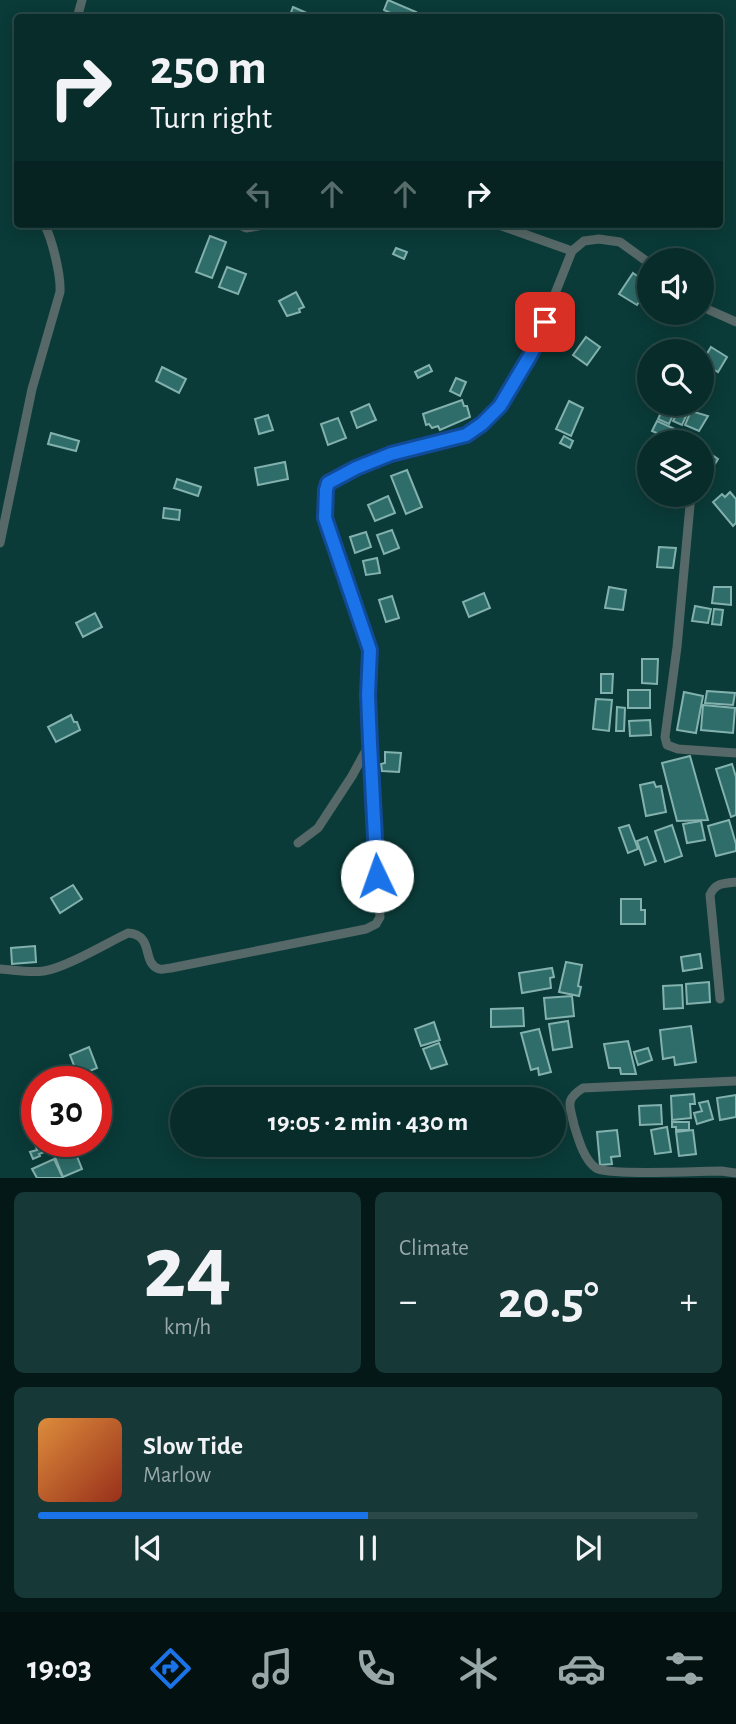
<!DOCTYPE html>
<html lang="en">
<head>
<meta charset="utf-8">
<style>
	:root { --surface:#082c2a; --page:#163836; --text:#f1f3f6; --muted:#98a7a8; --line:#294847; --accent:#1a73e8 }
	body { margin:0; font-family:"Alegreya Sans",sans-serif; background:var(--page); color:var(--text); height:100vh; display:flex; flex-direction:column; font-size:26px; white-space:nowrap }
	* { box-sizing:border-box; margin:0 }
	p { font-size:23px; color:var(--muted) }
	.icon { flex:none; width:38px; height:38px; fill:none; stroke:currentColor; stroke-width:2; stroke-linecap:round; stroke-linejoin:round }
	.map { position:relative; height:1178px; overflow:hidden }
	.side { display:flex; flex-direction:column; gap:14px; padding:14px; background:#041817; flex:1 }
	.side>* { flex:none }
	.guide { position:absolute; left:14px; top:14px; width:709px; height:214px; border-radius:7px; box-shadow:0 4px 18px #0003,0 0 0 2px var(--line); background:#082c2a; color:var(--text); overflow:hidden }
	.fabs { position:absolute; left:637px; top:248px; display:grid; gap:14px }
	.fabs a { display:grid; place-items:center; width:77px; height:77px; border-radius:50%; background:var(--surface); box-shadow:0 4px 18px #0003,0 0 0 2px var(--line); font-size:35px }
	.speed { position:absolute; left:21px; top:1066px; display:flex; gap:14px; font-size:35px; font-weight:700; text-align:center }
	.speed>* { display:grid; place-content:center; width:91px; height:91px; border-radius:50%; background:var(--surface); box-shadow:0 4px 18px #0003,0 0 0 2px var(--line); line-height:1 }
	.speed .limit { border:10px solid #d22; background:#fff; color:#111 }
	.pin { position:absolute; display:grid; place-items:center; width:60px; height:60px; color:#fff; margin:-30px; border-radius:14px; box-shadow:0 4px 10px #0006 }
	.me { position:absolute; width:77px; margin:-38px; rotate:357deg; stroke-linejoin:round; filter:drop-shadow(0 0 5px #0008) }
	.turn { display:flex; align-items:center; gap:24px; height:147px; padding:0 21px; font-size:32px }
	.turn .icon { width:91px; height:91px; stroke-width:2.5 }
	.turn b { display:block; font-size:49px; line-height:60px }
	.lanes { display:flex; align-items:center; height:66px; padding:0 21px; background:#0003; justify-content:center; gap:35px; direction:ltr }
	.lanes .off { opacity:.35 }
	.big { font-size:52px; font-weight:700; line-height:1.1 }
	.side .widget { flex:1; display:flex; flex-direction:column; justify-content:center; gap:10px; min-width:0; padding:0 24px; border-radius:10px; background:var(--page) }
	.side .dial { align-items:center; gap:0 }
	.dial b { font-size:91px; line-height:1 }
	.song { display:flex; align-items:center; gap:21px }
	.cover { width:84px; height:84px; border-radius:10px; background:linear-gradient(135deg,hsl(30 70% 55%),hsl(10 70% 35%)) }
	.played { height:7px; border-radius:4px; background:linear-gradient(90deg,var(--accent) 50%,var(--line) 50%) }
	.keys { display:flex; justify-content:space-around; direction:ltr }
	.heat { display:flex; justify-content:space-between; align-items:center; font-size:38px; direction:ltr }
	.side .tiles { flex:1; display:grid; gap:14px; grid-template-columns:1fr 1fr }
	.widget:last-child { grid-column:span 2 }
	.trip { position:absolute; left:170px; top:1087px; width:396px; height:70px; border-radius:35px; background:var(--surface); box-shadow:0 4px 18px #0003,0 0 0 2px var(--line); font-weight:700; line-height:70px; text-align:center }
	.dock { display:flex; height:112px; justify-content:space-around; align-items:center; background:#031211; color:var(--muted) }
	.dock .icon { width:49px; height:49px }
	.dock .selected { color:var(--accent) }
	.dock b { font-size:32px; color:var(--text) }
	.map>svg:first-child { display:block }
	.building { fill:#2e6d6a; stroke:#83b1ae; stroke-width:2 }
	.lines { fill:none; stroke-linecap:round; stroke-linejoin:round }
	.minor { stroke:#566867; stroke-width:9 }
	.route-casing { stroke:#114b97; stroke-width:18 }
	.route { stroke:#1a73e8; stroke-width:12 }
</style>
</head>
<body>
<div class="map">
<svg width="736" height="1178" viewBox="0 0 736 1178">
	<rect width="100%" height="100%" fill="#0a3b38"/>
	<g class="building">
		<path d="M 388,0 L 416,12 L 413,18 L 401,18 L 384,10 Z"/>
		<path d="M 293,7 L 318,18 L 289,18 Z"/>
		<path d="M 210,236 L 226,242 L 212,278 L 196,272 Z"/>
		<path d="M 396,248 L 407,252 L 404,259 L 393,254 Z"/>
		<path d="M 227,267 L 246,274 L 238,294 L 219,287 Z"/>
		<path d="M 633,273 L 649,284 L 649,287 L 637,305 L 619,294 Z"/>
		<path d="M 296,292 L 304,307 L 299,309 L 300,312 L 287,316 L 279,301 Z"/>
		<path d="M 586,337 L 600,347 L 587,365 L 573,355 Z"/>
		<path d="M 711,347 L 727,357 L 718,372 L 702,362 Z"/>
		<path d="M 429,365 L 432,371 L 418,378 L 415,372 Z"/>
		<path d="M 162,367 L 186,379 L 179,393 L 156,381 Z"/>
		<path d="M 456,378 L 466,382 L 460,396 L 450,391 Z"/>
		<path d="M 462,400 L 464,406 L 467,406 L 470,417 L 440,430 L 438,426 L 432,428 L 429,424 L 426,425 L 423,414 Z"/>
		<path d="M 569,401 L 583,408 L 571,436 L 556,429 Z"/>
		<path d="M 369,404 L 376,420 L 357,428 L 351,412 Z"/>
		<path d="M 665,404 L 676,408 L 669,424 L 658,419 Z"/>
		<path d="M 678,411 L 687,414 L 682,425 L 673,421 Z"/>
		<path d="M 691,411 L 708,416 L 699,431 L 685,425 Z"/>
		<path d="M 268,415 L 273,430 L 259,434 L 255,419 Z"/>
		<path d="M 338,418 L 346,438 L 328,445 L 321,424 Z"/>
		<path d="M 657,421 L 677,430 L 672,440 L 652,431 Z"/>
		<path d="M 51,433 L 79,441 L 76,451 L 48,444 Z"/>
		<path d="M 564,436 L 573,441 L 570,448 L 560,443 Z"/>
		<path d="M 705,450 L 718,459 L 713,467 L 702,461 L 702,455 Z"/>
		<path d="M 285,462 L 288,479 L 258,485 L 255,468 Z"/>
		<path d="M 407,470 L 422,507 L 406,514 L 391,476 Z"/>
		<path d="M 177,479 L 201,487 L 198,496 L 174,488 Z"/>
		<path d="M 730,492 L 736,499 L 736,523 L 733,526 L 713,502 L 722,494 L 725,497 Z"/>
		<path d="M 388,496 L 395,513 L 375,521 L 368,505 Z"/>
		<path d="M 164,508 L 180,510 L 179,520 L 163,518 Z"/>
		<path d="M 392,530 L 399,548 L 384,554 L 377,535 Z"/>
		<path d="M 366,532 L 371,547 L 355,553 L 350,537 Z"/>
		<path d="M 659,547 L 676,548 L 673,568 L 657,567 Z"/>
		<path d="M 377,558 L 380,573 L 366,575 L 363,561 Z"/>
		<path d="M 609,587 L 626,590 L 623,610 L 605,608 Z"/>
		<path d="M 714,587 L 731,587 L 731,605 L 712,603 Z"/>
		<path d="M 484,593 L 490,608 L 469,617 L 463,602 Z"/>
		<path d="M 392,596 L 399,618 L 386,622 L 379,600 Z"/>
		<path d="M 695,606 L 711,609 L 708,623 L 692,621 Z"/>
		<path d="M 714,609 L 723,610 L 721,625 L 712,624 Z"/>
		<path d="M 95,613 L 102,627 L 83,637 L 76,623 Z"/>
		<path d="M 642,659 L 658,659 L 657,684 L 642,683 Z"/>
		<path d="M 601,674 L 613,674 L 612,693 L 601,693 Z"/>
		<rect x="628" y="690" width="22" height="18"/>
		<path d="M 707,691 L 735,693 L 733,705 L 705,703 Z"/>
		<path d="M 684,692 L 703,696 L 696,733 L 677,730 Z"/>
		<path d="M 596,699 L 612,700 L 609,731 L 593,729 Z"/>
		<path d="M 703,705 L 735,708 L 733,733 L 701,730 Z"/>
		<path d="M 617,707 L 625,708 L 624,731 L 616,731 Z"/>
		<path d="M 71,715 L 74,722 L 77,722 L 80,730 L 56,742 L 48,727 Z"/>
		<path d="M 650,720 L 651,735 L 630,736 L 629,721 Z"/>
		<path d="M 385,752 L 401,753 L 399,772 L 382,771 L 381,764 L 385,763 Z"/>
		<path d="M 690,756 L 708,820 L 677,821 L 662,763 Z"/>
		<path d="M 732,764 L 736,777 L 736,815 L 731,817 L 716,769 Z"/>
		<path d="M 654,782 L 656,787 L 661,786 L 666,812 L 646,816 L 640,785 Z"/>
		<path d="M 729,820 L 736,844 L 736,851 L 716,856 L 708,826 Z"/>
		<path d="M 701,821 L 705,840 L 687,843 L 683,824 Z"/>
		<path d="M 629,825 L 638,849 L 628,853 L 619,828 Z"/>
		<path d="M 672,825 L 682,856 L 665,862 L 655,831 Z"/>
		<path d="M 647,837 L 656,861 L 645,865 L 637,841 Z"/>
		<path d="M 73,885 L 82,899 L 60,913 L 51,898 Z"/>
		<path d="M 621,899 L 641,899 L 641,910 L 645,910 L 645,924 L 621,924 Z"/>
		<path d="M 35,946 L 36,962 L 12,964 L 11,948 Z"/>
		<path d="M 700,954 L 702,968 L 683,971 L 681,957 Z"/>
		<path d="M 566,962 L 582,965 L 578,986 L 581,987 L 579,996 L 559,992 Z"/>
		<path d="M 552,968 L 554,977 L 550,978 L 551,988 L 522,993 L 519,973 Z"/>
		<path d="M 709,982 L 710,1002 L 687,1004 L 686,984 Z"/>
		<path d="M 682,985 L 683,1008 L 664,1009 L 663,986 Z"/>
		<path d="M 572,996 L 574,1016 L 546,1019 L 544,998 Z"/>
		<path d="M 523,1008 L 524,1026 L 491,1027 L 491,1009 Z"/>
		<path d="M 568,1021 L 572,1047 L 553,1050 L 549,1024 Z"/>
		<path d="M 434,1022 L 440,1040 L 421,1046 L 415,1029 Z"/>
		<path d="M 691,1026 L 696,1062 L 675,1065 L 674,1057 L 663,1059 L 660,1030 Z"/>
		<path d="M 539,1029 L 551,1072 L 539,1075 L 538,1068 L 531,1070 L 521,1033 Z"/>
		<path d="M 628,1041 L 636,1074 L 621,1074 L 620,1068 L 609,1068 L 604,1044 Z"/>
		<path d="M 439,1043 L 447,1064 L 431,1069 L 423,1049 Z"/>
		<path d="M 89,1047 L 97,1068 L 78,1076 L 70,1055 Z"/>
		<path d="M 648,1048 L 652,1060 L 638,1065 L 634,1052 Z"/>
		<path d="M 694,1094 L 695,1104 L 690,1104 L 691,1118 L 672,1120 L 671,1096 Z"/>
		<path d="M 736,1095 L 736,1117 L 720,1120 L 717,1098 Z"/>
		<path d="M 708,1101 L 713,1119 L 697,1124 L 694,1113 L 702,1111 L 699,1103 Z"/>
		<path d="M 661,1105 L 662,1124 L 640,1125 L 639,1106 Z"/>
		<path d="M 672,1122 L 689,1122 L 689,1130 L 676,1130 L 676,1127 L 672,1127 Z"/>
		<path d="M 667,1127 L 671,1152 L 655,1154 L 651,1130 Z"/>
		<path d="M 617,1130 L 620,1156 L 611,1157 L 612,1164 L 600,1165 L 597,1132 Z"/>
		<path d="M 693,1130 L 696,1154 L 679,1156 L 676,1132 Z"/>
		<path d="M 37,1140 L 37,1141 L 56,1141 L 58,1146 L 53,1148 L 51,1142 L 47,1144 L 50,1150 L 39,1154 L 40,1156 L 33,1159 L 30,1152 L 37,1150 L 34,1141 Z"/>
		<path d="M 74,1149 L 82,1169 L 63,1177 L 55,1157 Z"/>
		<path d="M 54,1159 L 63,1178 L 37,1178 L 32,1169 Z"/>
	</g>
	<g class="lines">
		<g class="minor">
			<path d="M 77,18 L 82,0"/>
			<path d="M 238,224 L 246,228 L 258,226 L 260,224"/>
			<path d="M 496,224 L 572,251"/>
			<path d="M 702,304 L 707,309 L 736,322"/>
			<path d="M 690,505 L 677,647 L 665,737 L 667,745 L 678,749 L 736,753"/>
			<path d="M 0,543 L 32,389 L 60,292 C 61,275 52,238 44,224"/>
			<path d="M 298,843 L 318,828 L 352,776 L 370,743 L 370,651 L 325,518 L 326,490 L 328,483 L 356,468 L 391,455 L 466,435 L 482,424 L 500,406 L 531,354 L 572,251 L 584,241 L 599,239 L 620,242 L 649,263"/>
			<path d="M 0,969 C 15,970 29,973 44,971 C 65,968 107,943 128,933 C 155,935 141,963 159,969 C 163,970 167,968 171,968 L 366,929 L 376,924 L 380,917 L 370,744"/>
			<path d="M 720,999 L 710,895 C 715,883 724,883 736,882"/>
			<path d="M 736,1081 L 583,1088 C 564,1100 570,1106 574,1125 C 578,1138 584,1160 596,1168 C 608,1176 701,1171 721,1171 L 736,1173"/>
		</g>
	</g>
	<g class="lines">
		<defs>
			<path id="route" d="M 377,876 L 370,743 L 368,695 L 370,650 L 325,518 L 326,490 L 328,483 L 356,468 L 391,454 L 466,435 L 482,424 L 500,406 L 531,354 L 545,322"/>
		</defs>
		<use href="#route" class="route-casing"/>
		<use href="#route" class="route"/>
	</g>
</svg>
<div class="fabs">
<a><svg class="icon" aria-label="sound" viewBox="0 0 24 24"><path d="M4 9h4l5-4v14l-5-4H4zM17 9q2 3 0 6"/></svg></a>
<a><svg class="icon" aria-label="search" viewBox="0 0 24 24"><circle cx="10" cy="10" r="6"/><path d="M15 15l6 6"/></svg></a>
<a><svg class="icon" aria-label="layers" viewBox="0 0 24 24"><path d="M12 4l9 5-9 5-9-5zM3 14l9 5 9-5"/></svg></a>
</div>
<div class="speed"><div class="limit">30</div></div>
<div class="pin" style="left:545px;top:322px;background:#d93025"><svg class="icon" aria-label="arrive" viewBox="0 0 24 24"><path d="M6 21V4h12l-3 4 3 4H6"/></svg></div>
<svg class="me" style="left:377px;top:876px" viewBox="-20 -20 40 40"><circle r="19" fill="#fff"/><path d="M0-13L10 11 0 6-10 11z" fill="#1a73e8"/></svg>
<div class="trip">19:05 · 2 min · 430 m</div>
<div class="guide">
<div class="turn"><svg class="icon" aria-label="right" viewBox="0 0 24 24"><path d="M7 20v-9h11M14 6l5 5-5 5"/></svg><div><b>250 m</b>Turn right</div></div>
<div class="lanes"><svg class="icon off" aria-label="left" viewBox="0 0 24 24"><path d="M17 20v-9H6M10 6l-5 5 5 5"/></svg><svg class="icon off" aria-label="ahead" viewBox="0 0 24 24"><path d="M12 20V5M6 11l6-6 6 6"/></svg><svg class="icon off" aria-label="ahead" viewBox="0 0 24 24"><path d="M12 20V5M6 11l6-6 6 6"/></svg><svg class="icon" aria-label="right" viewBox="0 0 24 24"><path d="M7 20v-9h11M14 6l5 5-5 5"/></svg></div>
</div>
</div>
<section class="side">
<div class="tiles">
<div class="widget dial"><b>24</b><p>km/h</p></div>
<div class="widget"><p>Climate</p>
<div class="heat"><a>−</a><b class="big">20.5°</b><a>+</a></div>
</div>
<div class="widget">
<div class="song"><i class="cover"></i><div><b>Slow Tide</b><p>Marlow</p></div></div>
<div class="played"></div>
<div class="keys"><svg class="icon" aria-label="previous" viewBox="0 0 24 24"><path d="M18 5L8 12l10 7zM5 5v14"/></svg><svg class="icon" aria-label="pause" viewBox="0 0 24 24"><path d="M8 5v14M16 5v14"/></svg><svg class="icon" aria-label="next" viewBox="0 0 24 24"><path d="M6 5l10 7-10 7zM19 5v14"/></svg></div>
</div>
</div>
</section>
<nav class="dock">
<b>19:03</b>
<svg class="icon selected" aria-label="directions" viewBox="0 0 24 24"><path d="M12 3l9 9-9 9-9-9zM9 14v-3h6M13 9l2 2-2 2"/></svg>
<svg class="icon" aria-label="music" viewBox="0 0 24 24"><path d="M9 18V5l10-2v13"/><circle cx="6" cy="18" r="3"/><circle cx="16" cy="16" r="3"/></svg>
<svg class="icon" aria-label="phone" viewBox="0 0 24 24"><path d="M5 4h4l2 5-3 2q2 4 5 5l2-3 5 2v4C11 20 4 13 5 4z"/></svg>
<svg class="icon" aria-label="climate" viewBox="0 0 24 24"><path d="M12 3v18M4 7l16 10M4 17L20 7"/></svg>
<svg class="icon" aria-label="car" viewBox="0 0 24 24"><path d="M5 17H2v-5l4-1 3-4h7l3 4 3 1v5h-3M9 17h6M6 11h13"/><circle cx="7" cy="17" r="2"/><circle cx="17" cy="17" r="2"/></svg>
<svg class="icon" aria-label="filters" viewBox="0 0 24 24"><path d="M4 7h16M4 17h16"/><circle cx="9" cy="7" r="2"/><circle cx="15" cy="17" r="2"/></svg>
</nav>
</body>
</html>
